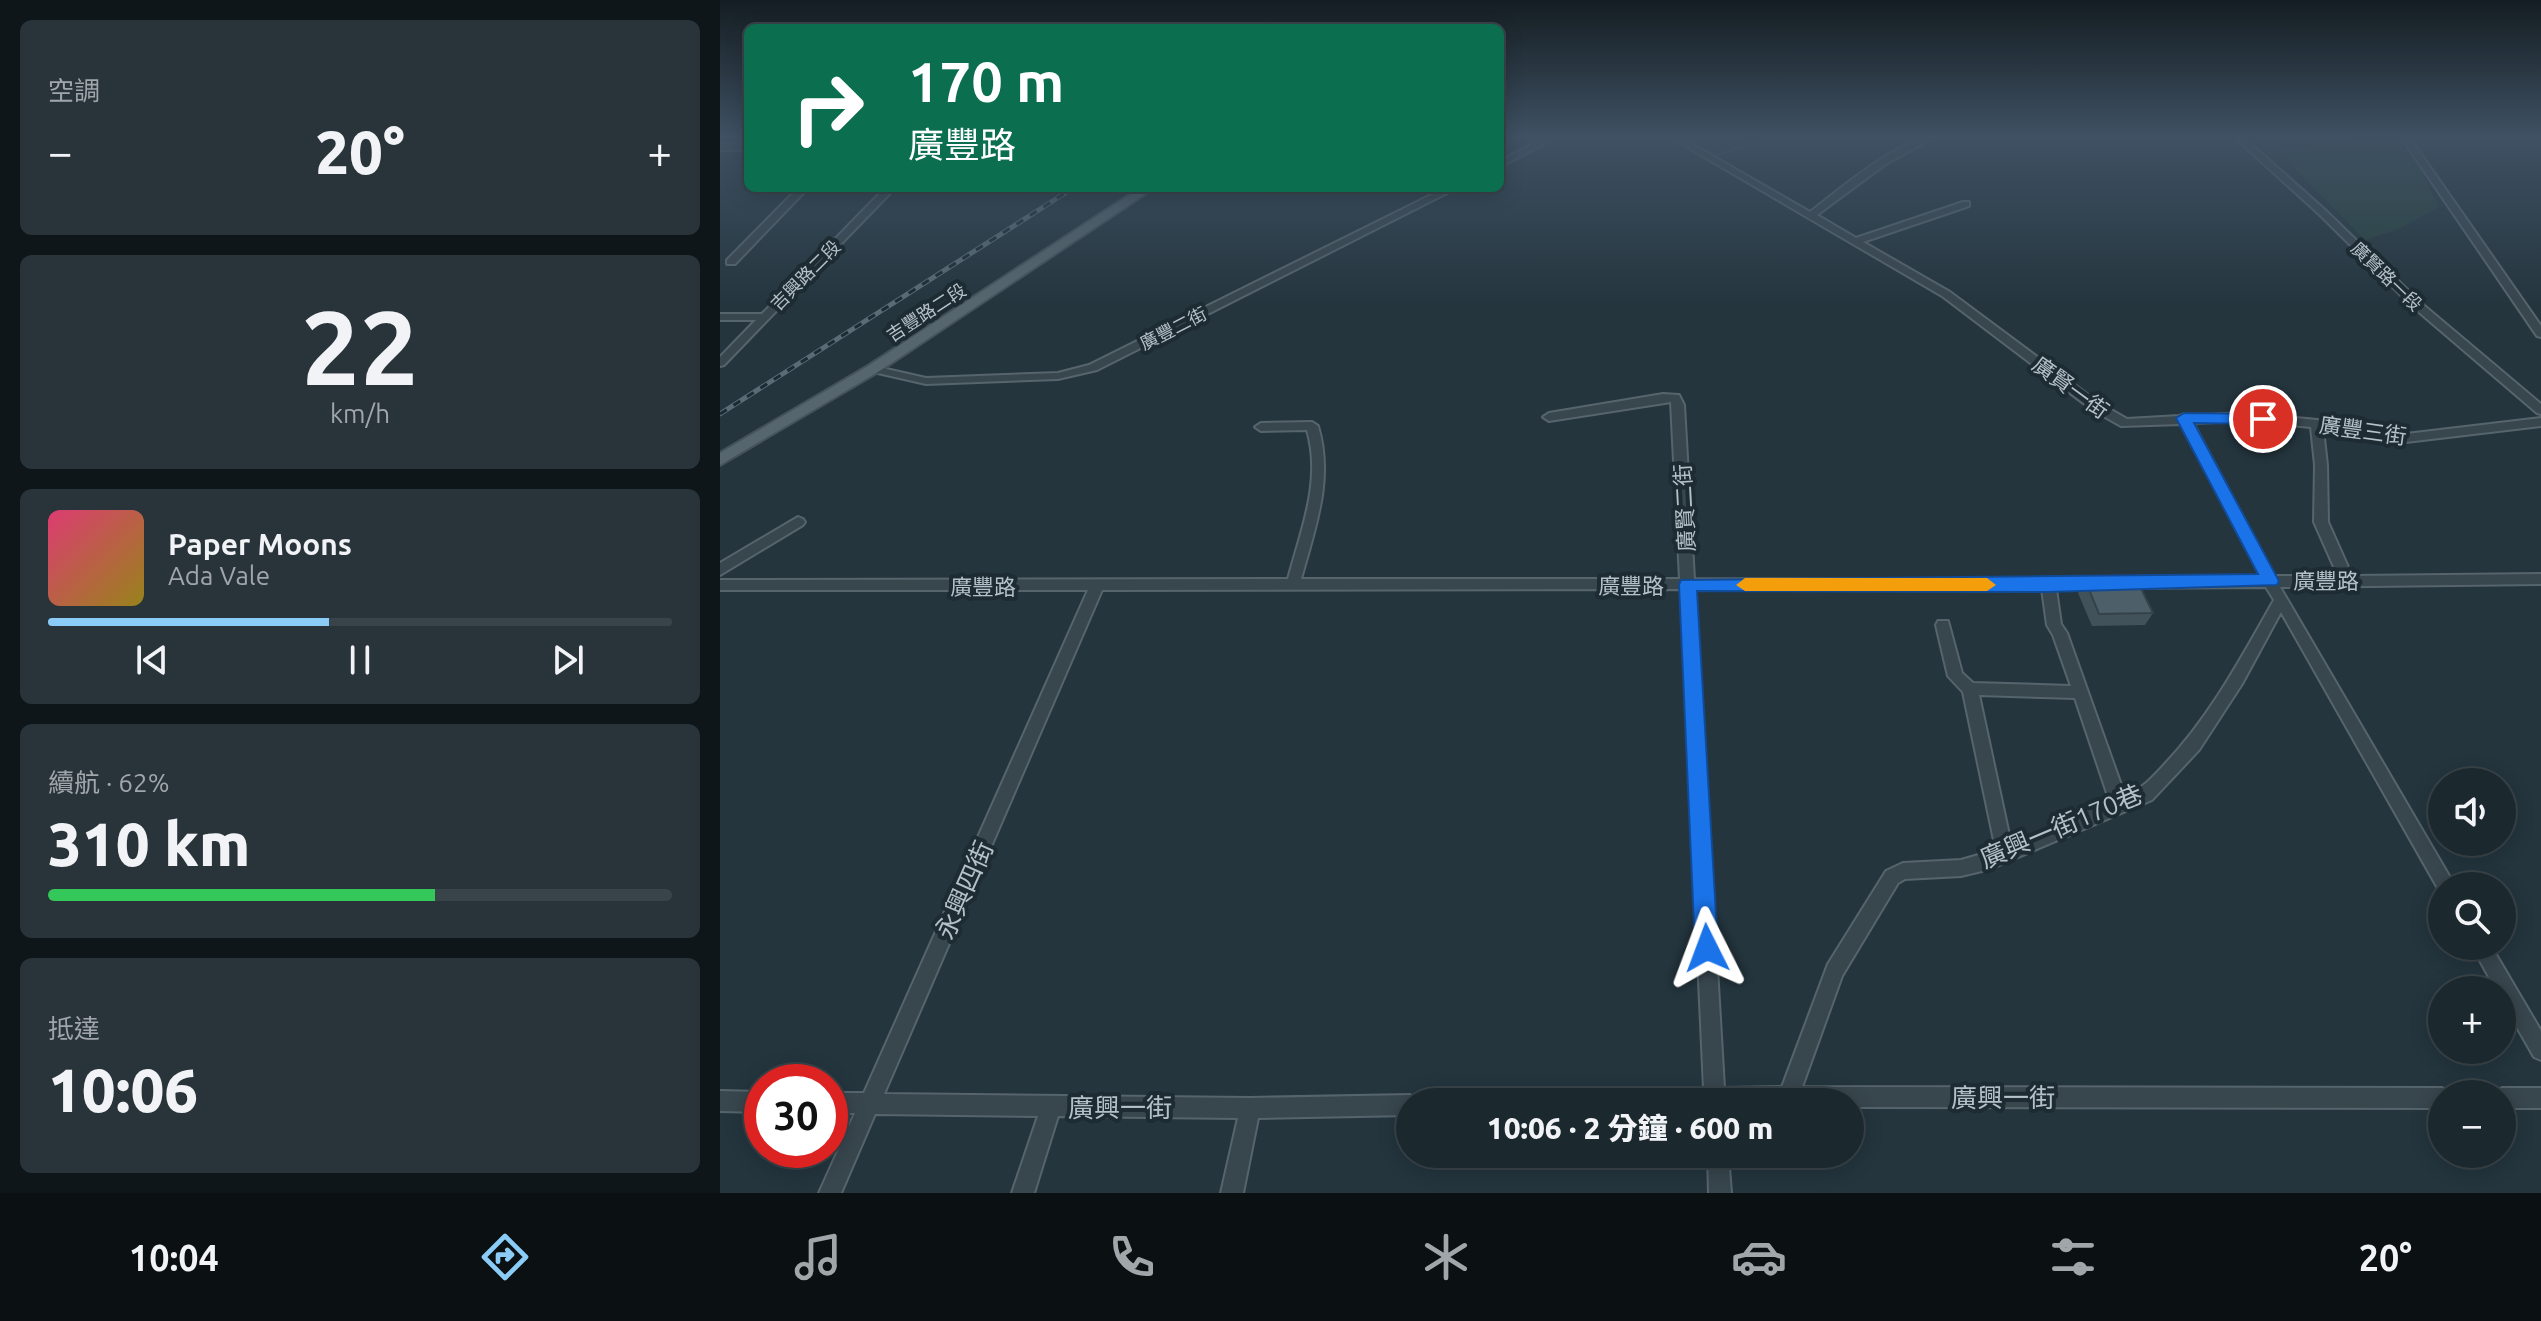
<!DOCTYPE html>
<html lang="zh-TW">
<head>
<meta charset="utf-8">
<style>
	:root { --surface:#1b282e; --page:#28343a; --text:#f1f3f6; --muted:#a0a6aa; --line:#39444a; --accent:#8bccf7 }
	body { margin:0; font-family:Ubuntu,"Noto Sans TC",sans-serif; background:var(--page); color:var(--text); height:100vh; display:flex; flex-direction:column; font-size:30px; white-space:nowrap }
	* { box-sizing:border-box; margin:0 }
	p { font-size:26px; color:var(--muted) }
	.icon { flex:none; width:44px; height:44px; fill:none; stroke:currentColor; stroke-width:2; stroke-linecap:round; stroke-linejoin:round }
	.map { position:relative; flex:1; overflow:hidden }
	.side { display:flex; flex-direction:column; gap:20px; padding:20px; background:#0f1619; width:720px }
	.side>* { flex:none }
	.banner { position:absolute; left:24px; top:24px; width:760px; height:168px; border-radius:12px; box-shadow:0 4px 20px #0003,0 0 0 2px var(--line); background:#0b6e4f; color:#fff; overflow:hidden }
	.fabs { position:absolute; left:1708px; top:768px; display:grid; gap:16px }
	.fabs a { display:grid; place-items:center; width:88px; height:88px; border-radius:50%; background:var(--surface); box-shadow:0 4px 20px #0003,0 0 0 2px var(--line); font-size:40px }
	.speed { position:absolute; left:24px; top:1064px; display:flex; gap:16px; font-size:40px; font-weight:700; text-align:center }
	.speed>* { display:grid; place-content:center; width:104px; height:104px; border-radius:50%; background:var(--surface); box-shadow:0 4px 20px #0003,0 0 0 2px var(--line); line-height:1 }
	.speed .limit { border:12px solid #d22; background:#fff; color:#111 }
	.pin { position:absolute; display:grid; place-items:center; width:68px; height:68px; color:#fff; margin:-34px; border:4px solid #fff; border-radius:50%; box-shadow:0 2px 8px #0007 }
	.me { position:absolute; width:88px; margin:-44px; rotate:357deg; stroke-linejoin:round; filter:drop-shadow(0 0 6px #0008) }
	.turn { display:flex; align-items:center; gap:28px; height:168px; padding:0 32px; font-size:36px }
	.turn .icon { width:104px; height:104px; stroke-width:2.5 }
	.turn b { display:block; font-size:56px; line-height:68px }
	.big { font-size:60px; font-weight:800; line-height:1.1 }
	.side .widget { flex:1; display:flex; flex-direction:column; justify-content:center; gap:12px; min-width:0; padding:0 28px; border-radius:12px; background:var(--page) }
	.side .dial { align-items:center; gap:0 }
	.dial b { font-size:104px; line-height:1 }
	.song { display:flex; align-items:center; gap:24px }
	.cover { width:96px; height:96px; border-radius:12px; background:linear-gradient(135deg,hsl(340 70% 55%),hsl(50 70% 35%)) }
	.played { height:8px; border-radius:4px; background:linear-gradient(90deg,var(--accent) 45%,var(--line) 45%) }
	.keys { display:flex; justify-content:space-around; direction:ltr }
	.heat { display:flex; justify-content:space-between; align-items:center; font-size:44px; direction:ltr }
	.charge { height:12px; border-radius:6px; background:linear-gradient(90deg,#34c759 62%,var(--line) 0) }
	.trip { position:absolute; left:676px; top:1088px; width:468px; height:80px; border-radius:40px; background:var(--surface); box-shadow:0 4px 20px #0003,0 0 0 2px var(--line); font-weight:800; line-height:80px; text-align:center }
	.menu { display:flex; height:128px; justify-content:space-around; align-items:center; background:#0b1012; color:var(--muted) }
	.menu .icon { width:56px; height:56px }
	.menu .active { color:var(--accent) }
	.menu b { font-size:36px; color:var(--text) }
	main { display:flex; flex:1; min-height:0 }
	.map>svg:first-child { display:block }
	.green { fill:#27413e }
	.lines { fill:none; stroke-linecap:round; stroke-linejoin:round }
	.stream { stroke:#385465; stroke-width:3 }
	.minor-casing { stroke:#56646c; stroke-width:4 }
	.major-casing { stroke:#45525a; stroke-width:4 }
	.minor { fill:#38464e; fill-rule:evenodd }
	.major { fill:#56666e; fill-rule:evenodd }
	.rail-casing { stroke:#5a6b75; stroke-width:5 }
	.rail { stroke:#1d2b33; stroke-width:3; stroke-dasharray:8; stroke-linecap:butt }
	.wall { fill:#42525a }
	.building { fill:#4d5f69; stroke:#36424a; stroke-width:2 }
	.route { fill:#1a73e8; stroke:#114b97; stroke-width:2 }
	.slow { fill:#f59e0b }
	.labels { text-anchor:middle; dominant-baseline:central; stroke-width:8; stroke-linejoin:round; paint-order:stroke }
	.far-street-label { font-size:18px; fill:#b5c1c9; stroke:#1d2b33 }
	.street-label { font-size:22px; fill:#b5c1c9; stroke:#1d2b33 }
	.near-street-label { font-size:26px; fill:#b5c1c9; stroke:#1d2b33 }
</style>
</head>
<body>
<main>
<section class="side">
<div class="widget"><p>空調</p>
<div class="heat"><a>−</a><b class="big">20°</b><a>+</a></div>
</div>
<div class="widget dial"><b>22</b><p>km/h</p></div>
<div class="widget">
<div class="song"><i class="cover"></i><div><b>Paper Moons</b><p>Ada Vale</p></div></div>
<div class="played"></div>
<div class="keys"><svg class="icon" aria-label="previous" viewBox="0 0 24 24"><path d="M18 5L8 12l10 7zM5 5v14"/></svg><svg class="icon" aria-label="pause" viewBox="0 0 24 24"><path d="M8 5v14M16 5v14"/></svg><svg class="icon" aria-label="next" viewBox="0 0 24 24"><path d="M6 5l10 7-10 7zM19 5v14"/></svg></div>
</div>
<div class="widget"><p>續航 · 62%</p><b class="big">310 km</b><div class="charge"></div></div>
<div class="widget"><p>抵達</p><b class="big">10:06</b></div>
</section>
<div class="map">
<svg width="1821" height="1193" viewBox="0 0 1821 1193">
	<rect width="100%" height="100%" fill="#24353e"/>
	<path class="green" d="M 1662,137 L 1677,137 L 1700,169 L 1719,207 L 1679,229 L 1645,240 L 1557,150 Z"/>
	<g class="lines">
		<path class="stream" d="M 997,155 L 1047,137"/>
		<defs>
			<g id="minor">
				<path d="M 826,137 L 837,137 L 780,167 L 780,161 Z"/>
				<path d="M 950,137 L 960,137 L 1090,212 C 1119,190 1180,137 1215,137 L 1166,164 L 1097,215 L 1136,238 L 1243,202 L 1249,202 L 1249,206 L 1143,242 L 1230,292 L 1379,403 L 1407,419 L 1459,416 L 1464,414 L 1469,416 L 1522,413 L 1597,420 L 1686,434 L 1821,418 L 1821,426 L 1686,442 L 1603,429 L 1607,465 L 1608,522 L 1632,576 L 1821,574 L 1821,584 L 1560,587 L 1735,886 L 1722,886 L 1722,893 L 1720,892 L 1561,612 L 1522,684 L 1479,750 L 1432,800 L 1270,869 L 1241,876 L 1185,879 L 1178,883 L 1122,976 L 1082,1087 L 1722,1088 L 1729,1091 L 1730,1094 L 1722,1094 L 1722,1108 L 1130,1107 L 1130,1102 L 833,1102 L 836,1095 L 843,1092 L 984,1089 L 961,589 L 382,590 L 164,1094 L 530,1098 L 690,1095 L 697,1098 L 699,1102 L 690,1102 L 690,1115 L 538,1118 L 523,1193 L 501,1193 L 518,1118 L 338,1116 L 314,1193 L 292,1193 L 318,1116 L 155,1114 L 121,1193 L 99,1193 L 135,1113 L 110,1113 L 110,1093 L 144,1093 L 368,590 L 0,590 L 0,580 L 568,579 C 581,530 602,481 587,430 L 541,431 L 535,427 L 541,423 L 592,422 L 598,426 C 614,479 595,528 581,579 L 960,579 L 951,402 L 829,421 L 823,417 L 829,413 L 943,394 L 959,395 L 964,405 L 974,579 L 1385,580 L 1387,584 L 1380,589 L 1336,589 L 1341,624 L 1347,633 L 1405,796 C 1422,789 1431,779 1443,766 C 1490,717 1521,658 1554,600 L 1546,587 L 1400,588 L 1393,583 L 1400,578 L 1541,577 L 1461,424 L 1401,426 L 1371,409 L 1222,296 ZM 1522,421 L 1591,427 L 1595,465 L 1594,522 L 1618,576 L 1554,576 L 1473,423 ZM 975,589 L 1322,589 L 1327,625 L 1333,635 L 1351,686 L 1253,683 L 1242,673 L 1228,621 L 1218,621 L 1216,625 L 1228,676 L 1243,692 L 1276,850 L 1241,860 L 1183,863 L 1166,871 L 1108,964 L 1062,1087 L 1004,1088 ZM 1259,695 L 1355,698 L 1390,802 L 1291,844 Z"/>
				<path d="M 1514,137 L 1523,137 L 1605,210 L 1701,303 L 1821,404 L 1821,414 L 1817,413 L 1693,307 L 1599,214 Z"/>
				<path d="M 1681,137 L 1689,137 L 1821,326 L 1821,337 L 1817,336 Z"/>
				<rect x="0" y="144" width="28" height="6"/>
				<path d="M 78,188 L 88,188 L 15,264 L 7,264 L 7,260 Z"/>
				<path d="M 165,188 L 175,188 L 4,365 L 0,366 L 0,357 L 36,320 L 0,320 L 0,314 L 42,314 Z"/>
				<path d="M 725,188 L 737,188 L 377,370 L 338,379 L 206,384 L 149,371 L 147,369 L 153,366 L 206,378 L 338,373 L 369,365 Z"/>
				<path d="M 78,517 L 83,519 L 85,522 L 83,525 L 0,575 L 0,563 Z"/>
				<path d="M 1752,946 L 1771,946 L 1821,1031 L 1821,1060 L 1814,1057 L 1782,1001 L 1782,990 L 1776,990 Z"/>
				<path d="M 1782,1088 L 1821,1088 L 1821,1108 L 1782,1108 L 1782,1094 L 1774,1094 L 1775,1091 Z"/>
				<path d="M 0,1091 L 42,1092 L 42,1112 L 0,1111 Z"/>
				<path d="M 988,1154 L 1008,1154 L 1011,1193 L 989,1193 Z"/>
			</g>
			<path id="major" d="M 420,188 L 434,188 L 158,372 L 0,465 L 0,453 L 148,366 Z"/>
		</defs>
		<use href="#minor" class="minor-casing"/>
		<use href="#major" class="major-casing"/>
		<use href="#minor" class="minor"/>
		<use href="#major" class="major"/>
		<defs>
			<path id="rail" d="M 0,414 L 353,188"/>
		</defs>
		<use href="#rail" class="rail-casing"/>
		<use href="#rail" class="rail"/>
	</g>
	<path class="wall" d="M 1365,580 L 1433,613 L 1425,625 L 1372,626 L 1358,593 Z"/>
	<path class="building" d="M 1365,580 L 1417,580 L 1433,613 L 1379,614 Z"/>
	<linearGradient id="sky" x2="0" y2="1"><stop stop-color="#141d22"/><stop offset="0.45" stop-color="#3f5163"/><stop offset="1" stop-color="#3f5163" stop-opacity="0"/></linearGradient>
	<rect width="1821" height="304" fill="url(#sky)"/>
	<path class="route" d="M 1464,413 L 1543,414 L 1551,419 L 1543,424 L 1474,423 L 1559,581 L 1557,585 L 1328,592 L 977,591 L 998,948 L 995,956 L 987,959 L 978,956 L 975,948 L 959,585 L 961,580 L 1538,574 L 1456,418 Z"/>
	<path class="slow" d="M 1025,578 L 1267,578 L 1276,585 L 1267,591 L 1025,591 L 1016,585 Z"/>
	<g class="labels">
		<g class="far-street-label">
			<text transform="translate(85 275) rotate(-45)">吉興路二段</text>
			<text transform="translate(1667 276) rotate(44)">廣賢路一段</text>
			<text transform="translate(206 312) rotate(-33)">吉豐路二段</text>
			<text transform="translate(453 328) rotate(-27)">廣豐二街</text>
		</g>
		<g class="street-label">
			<text transform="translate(1351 387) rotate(36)">廣賢一街</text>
			<text transform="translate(1643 430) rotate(8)">廣豐三街</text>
			<text transform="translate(964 508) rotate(-93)">廣賢二街</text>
			<text x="1606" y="580">廣豐路</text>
			<text x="911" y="585">廣豐路</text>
			<text x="263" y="586">廣豐路</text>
		</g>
		<g class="near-street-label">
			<text transform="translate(1341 826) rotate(-23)">廣興一街170巷</text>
			<text transform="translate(244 890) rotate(-66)">永興四街</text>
			<text x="1283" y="1097">廣興一街</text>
			<text x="400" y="1107">廣興一街</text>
		</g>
	</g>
</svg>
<div class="fabs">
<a><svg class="icon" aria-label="sound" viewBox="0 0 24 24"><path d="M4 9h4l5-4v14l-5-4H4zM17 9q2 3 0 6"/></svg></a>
<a><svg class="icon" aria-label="search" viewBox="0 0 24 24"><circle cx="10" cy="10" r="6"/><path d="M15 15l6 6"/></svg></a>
<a>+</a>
<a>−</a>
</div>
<div class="speed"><div class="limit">30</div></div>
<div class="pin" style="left:1543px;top:419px;background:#d93025"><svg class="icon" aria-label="arrive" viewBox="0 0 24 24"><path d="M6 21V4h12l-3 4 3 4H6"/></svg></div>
<svg class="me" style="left:987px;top:948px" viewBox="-20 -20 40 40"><path d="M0-17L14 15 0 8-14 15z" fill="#1a73e8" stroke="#fff" stroke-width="4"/></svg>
<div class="trip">10:06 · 2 分鐘 · 600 m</div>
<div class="banner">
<div class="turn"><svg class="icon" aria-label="right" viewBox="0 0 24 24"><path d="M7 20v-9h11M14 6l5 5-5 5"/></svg><div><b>170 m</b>廣豐路</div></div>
</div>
</div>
</main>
<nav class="menu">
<b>10:04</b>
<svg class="icon active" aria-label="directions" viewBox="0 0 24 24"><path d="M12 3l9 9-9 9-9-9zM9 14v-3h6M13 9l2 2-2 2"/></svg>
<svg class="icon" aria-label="music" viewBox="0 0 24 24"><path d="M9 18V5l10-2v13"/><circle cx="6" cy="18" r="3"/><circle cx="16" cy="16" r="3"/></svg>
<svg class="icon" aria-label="phone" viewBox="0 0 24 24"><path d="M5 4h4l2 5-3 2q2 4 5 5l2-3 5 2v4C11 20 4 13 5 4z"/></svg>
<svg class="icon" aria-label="climate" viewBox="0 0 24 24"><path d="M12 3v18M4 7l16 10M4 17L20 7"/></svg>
<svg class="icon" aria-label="car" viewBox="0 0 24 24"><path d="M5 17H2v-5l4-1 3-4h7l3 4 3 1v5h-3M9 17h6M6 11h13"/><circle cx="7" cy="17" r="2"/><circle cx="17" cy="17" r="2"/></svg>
<svg class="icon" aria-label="filters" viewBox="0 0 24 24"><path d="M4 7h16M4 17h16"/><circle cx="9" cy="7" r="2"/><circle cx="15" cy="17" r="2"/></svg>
<b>20°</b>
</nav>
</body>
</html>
